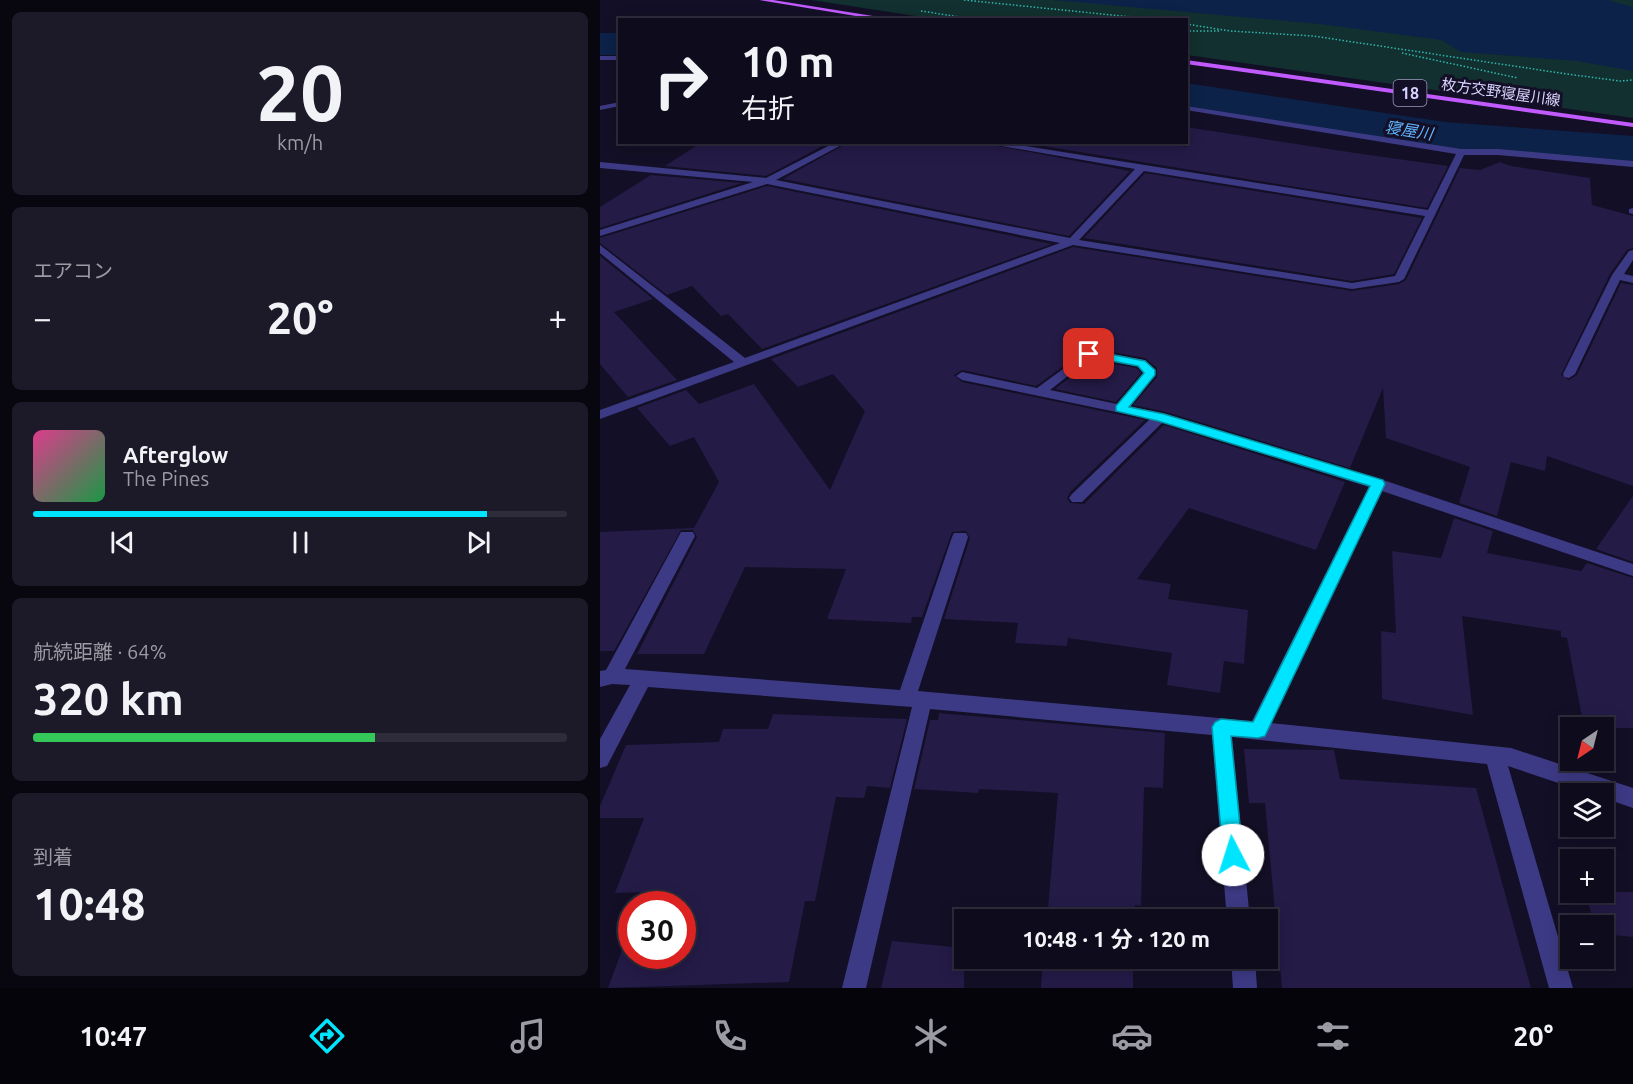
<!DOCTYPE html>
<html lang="ja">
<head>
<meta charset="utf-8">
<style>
	:root { --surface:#0e0b1c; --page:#1c1929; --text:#f1f3f6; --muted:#9b9ba3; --line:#2e2b3b; --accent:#00e5ff }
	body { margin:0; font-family:Ubuntu,"Noto Sans JP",sans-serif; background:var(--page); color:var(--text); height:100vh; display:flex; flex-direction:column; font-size:22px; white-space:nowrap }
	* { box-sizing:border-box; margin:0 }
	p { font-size:20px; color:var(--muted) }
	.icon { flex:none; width:33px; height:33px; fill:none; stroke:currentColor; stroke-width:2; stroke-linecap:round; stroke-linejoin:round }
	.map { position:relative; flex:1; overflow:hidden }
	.drawer { display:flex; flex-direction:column; gap:12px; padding:12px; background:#08060f; width:600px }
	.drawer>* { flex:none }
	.guide { position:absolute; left:18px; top:18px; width:570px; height:126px; border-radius:0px; box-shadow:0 3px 15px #0003,0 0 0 2px var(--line); background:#0e0b1c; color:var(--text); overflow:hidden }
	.needle { width:39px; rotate:215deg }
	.tools { position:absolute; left:960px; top:717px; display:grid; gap:12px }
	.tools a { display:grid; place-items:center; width:54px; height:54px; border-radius:0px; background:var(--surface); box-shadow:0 3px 15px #0003,0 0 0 2px var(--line); font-size:30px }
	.speed { position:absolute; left:18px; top:891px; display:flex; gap:12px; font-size:30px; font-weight:700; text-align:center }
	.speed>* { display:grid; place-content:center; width:78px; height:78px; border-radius:50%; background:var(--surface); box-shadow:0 3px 15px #0003,0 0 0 2px var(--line); line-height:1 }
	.speed .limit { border:9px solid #d22; background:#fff; color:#111 }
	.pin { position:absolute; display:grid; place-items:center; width:51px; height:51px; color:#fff; margin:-26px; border-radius:12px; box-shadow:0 3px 9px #0006 }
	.me { position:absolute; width:66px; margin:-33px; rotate:355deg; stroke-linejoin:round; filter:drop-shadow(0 0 4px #0008) }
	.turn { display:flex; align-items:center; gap:21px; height:126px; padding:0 24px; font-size:27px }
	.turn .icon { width:78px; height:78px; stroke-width:2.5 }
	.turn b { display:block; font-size:42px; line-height:51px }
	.big { font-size:45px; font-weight:700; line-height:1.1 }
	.drawer .card { flex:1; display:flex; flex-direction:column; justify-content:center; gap:9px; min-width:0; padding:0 21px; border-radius:9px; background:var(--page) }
	.drawer .dial { align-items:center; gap:0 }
	.dial b { font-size:78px; line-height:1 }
	.song { display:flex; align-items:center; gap:18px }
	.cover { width:72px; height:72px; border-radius:9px; background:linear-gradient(135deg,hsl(330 70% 55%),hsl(140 70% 35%)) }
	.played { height:6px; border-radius:3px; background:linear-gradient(90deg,var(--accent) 85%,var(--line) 85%) }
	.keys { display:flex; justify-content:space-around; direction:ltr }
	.heat { display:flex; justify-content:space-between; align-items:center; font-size:33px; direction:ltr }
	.charge { height:9px; border-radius:4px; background:linear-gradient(90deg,#34c759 64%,var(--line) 0) }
	.trip { position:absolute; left:354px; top:909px; width:324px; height:60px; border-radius:0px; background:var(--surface); box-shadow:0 3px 15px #0003,0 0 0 2px var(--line); font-weight:700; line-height:60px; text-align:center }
	.tab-bar { display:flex; height:96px; justify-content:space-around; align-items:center; background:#06040b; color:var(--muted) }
	.tab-bar .icon { width:42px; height:42px }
	.tab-bar .on { color:var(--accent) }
	.tab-bar b { font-size:27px; color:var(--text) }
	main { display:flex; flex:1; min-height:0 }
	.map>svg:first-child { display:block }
	.green { fill:#12302f }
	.water { fill:#0c2248 }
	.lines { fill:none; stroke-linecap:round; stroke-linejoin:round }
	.river { fill:#0c2248; fill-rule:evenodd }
	.building { fill:#241b47 }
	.path { stroke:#2fb8b0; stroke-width:1.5; stroke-dasharray:1.5 2; stroke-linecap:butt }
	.minor { fill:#3d3a85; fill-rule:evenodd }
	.major { fill:#c25bff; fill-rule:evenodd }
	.route { fill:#00e5ff; stroke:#0095a6; stroke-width:1.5 }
	.labels { text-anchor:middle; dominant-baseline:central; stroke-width:6; stroke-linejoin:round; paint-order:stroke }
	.far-street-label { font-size:15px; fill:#d9d4ff; stroke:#130f26 }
	.shield { fill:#130f26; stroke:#9e99be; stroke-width:1.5 }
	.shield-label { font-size:16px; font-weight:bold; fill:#d9d4ff }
	.far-water-label { font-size:16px; font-style:italic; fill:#62b6ff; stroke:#130f26 }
</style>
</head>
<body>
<main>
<section class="drawer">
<div class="card dial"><b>20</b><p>km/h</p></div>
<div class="card"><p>エアコン</p>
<div class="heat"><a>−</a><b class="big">20°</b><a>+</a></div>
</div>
<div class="card">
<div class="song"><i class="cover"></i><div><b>Afterglow</b><p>The Pines</p></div></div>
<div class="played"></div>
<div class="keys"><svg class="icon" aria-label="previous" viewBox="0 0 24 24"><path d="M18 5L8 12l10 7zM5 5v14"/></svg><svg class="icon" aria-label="pause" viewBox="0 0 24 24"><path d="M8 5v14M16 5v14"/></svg><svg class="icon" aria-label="next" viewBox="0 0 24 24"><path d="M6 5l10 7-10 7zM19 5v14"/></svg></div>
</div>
<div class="card"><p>航続距離 · 64%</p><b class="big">320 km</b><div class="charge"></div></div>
<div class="card"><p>到着</p><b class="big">10:48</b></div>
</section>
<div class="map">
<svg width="1033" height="988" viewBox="0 0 1033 988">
	<rect width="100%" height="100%" fill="#130f26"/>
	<path class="green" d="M 211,0 L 1033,0 L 1033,118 L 587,55 L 586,20 L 342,20 Z"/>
	<path class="water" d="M 453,0 L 1008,0 L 1033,7 L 1033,71 L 977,61 L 861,52 L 841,40 L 720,24 Z"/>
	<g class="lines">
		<g class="river">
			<rect x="0" y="33" width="20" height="22"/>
			<path d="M 586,83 L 845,122 L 1033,136 L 1033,166 L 845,150 L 586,109 Z"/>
		</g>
	</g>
	<g class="building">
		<path d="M 586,127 L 762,154 L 848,166 L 827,208 L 418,142 L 559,142 L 586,147 Z"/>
		<path d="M 102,142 L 230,142 L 166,176 L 65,166 Z"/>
		<path d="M 249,142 L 376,142 L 530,171 L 469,236 L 183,179 Z"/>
		<path d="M 900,162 L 911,166 L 990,178 L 992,205 L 1033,216 L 1033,248 L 1027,250 L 1010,274 L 961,375 L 969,380 L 977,375 L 1021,283 L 1033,285 L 1033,486 L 947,456 L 945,471 L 911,462 L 897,516 L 859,503 L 870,467 L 786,438 L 783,388 L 750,468 L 566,412 L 533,405 L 557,377 L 557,368 L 545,358 L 489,348 L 436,386 L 362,370 L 354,375 L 362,382 L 545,420 L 470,492 L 467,498 L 470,503 L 484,504 L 564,425 L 745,482 L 716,550 L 589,508 L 537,579 L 571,584 L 568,599 L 648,610 L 644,664 L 624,661 L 620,693 L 567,685 L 572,653 L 468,638 L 467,646 L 415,643 L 418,623 L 344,619 L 370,538 L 366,531 L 352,532 L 322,617 L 312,617 L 311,623 L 227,619 L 246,569 L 145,567 L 104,654 L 37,654 L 97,537 L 93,530 L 81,530 L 14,651 L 0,651 L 0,532 L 94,528 L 119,482 L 94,437 L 70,446 L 37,408 L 86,390 L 99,404 L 154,384 L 230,490 L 265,411 L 233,374 L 198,387 L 171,359 L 473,247 L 752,291 L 799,284 L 806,280 L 860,168 L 880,170 Z"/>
		<path d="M 545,173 L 822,218 L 794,274 L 752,281 L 484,238 Z"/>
		<path d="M 51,175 L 142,183 L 0,228 L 0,207 Z"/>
		<path d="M 167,186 L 452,244 L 162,349 L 128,314 L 121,316 L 92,286 L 67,295 L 0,243 L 0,238 Z"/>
		<path d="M 0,256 L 53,299 L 14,312 L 77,380 L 28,397 L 0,364 Z"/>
		<path d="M 492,360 L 536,368 L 541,373 L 516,402 L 455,389 Z"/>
		<path d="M 1033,496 L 1033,562 L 996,549 Z"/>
		<path d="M 854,518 L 893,531 L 887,553 L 981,571 L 987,563 L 1033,578 L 1033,728 L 984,728 L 967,638 L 961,637 L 961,631 L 862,616 L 873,715 L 782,699 L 781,631 L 796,633 L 792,551 L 841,558 Z"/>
		<path d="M 339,713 L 565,733 L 563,788 L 544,787 L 541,906 L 535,905 L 534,920 L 447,920 L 458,793 L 379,789 L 378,793 L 314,789 L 330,720 L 338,720 Z"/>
		<path d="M 173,714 L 307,719 L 290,788 L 267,786 L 264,798 L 236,797 L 215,901 L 205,901 L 189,982 L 8,988 L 32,923 L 32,956 L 82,956 L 82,904 L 38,904 L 43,892 L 15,893 L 44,818 L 0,818 L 0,806 L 26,745 L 119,742 L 123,729 L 168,729 Z"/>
		<path d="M 644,749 L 734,750 L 740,779 L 876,788 L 931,988 L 682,988 L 665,803 L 649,803 Z"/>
		<path d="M 985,892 L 1033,892 L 1033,937 L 1004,934 L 1004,926 L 995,926 Z"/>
		<path d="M 292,941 L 364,948 L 364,988 L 281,988 Z"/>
		<path d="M 443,958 L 533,958 L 533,988 L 441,988 Z"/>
	</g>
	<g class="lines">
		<g class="path">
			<path d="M 364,0 L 561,20"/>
			<path d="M 321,11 L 379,20"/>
			<path d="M 586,24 L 630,31 L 713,36 L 967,74 L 1020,81 L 1033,80"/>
			<path d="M 586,31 L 620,31"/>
			<path d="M 802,53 L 918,78"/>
		</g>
		<g class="minor">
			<rect x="0" y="56" width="20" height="4"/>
			<path d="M 20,102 L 20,106 L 0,110 L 0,106 Z"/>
			<path d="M 586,106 L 861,149 L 898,149 L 1033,161 L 1033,167 L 898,155 L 864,155 L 804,279 L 799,282 L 752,289 L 473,245 L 0,419 L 0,410 L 134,362 L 0,253 L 0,245 L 145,358 L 460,243 L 167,184 L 0,236 L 0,230 L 153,182 L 0,168 L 0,162 L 166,178 L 236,142 L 247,142 L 176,180 L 470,238 L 535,169 L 378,142 L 401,142 L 828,210 L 856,154 L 586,110 ZM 544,171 L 825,216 L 795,276 L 752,283 L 479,240 Z"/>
			<path d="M 1033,208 L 1033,214 L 1029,213 L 1029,209 Z"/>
			<path d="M 1033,250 L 1033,260 L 1024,274 L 1033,276 L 1033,283 L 1020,280 L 975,374 L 969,378 L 964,377 L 963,374 L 1012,275 L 1029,251 Z"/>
			<path d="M 489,350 L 545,360 L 555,370 L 555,376 L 529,406 L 565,414 L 783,480 L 1033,564 L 1033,576 L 782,491 L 671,723 L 911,748 L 1033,788 L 1033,808 L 1004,798 L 1004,794 L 991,794 L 908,766 L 973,988 L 949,988 L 887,764 L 632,737 L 650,920 L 627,920 L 612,735 L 330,709 L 266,988 L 242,988 L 312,707 L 48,687 L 7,766 L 0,768 L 0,739 L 30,685 L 12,684 L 0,687 L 0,671 L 6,670 L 81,532 L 93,532 L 95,536 L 25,669 L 300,690 L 352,537 L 354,533 L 366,533 L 368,537 L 318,691 L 652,721 L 769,487 L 563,422 L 482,502 L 472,502 L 469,498 L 472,494 L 550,419 L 362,380 L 356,376 L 362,372 L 437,388 ZM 491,358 L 537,366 L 544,373 L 517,404 L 450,390 Z"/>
			<path d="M 631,958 L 655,958 L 657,988 L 633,988 Z"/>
		</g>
		<g class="major">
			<path d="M 159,0 L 173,0 L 298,20 L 280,20 Z"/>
			<path d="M 586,60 L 1033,123 L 1033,127 L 586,64 Z"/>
		</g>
	</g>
	<path class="route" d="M 489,350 L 545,361 L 555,370 L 555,375 L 529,407 L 564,414 L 783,480 L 785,484 L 665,736 L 658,738 L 631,736 L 643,855 L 640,862 L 633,865 L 626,862 L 623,855 L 612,727 L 615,722 L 621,719 L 653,722 L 770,486 L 558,421 L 516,411 L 516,406 L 544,373 L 538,366 L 485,356 L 483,354 Z"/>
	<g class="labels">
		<g class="far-street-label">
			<text transform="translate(901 92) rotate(8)">枚方交野寝屋川線</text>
		</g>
		<rect class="shield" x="793.5" y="80" width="33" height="26" rx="4.5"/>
		<g class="shield-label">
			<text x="810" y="93">18</text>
		</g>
		<g class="far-water-label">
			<text transform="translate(809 130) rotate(9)">寝屋川</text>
		</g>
	</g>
</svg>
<div class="tools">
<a><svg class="needle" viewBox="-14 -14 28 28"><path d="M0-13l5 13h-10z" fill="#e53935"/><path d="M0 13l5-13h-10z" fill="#9b9ba3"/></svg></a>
<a><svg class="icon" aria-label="layers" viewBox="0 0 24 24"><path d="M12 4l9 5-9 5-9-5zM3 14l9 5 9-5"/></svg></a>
<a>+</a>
<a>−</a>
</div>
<div class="speed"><div class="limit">30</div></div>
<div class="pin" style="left:489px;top:354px;background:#d93025"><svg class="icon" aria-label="arrive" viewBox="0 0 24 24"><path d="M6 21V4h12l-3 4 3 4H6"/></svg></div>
<svg class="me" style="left:633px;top:855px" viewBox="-20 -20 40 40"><circle r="19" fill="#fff"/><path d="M0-13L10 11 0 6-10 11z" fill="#00e5ff"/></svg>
<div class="trip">10:48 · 1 分 · 120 m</div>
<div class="guide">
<div class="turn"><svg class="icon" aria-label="right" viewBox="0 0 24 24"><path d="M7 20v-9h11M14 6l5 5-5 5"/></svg><div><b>10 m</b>右折</div></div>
</div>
</div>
</main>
<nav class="tab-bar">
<b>10:47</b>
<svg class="icon on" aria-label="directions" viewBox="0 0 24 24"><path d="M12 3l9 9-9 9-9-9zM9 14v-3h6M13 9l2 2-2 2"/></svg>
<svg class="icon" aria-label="music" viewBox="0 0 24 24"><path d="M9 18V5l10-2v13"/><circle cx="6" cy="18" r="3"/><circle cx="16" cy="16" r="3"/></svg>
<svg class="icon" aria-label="phone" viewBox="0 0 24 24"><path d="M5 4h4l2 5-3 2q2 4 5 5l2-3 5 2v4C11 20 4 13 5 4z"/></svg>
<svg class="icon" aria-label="climate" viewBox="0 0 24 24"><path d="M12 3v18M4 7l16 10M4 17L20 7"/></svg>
<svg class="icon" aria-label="car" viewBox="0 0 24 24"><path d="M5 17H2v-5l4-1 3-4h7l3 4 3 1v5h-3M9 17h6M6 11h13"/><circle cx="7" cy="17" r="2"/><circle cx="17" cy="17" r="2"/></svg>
<svg class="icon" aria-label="filters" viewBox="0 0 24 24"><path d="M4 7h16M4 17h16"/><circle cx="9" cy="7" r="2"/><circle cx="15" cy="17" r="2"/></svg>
<b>20°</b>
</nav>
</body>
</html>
